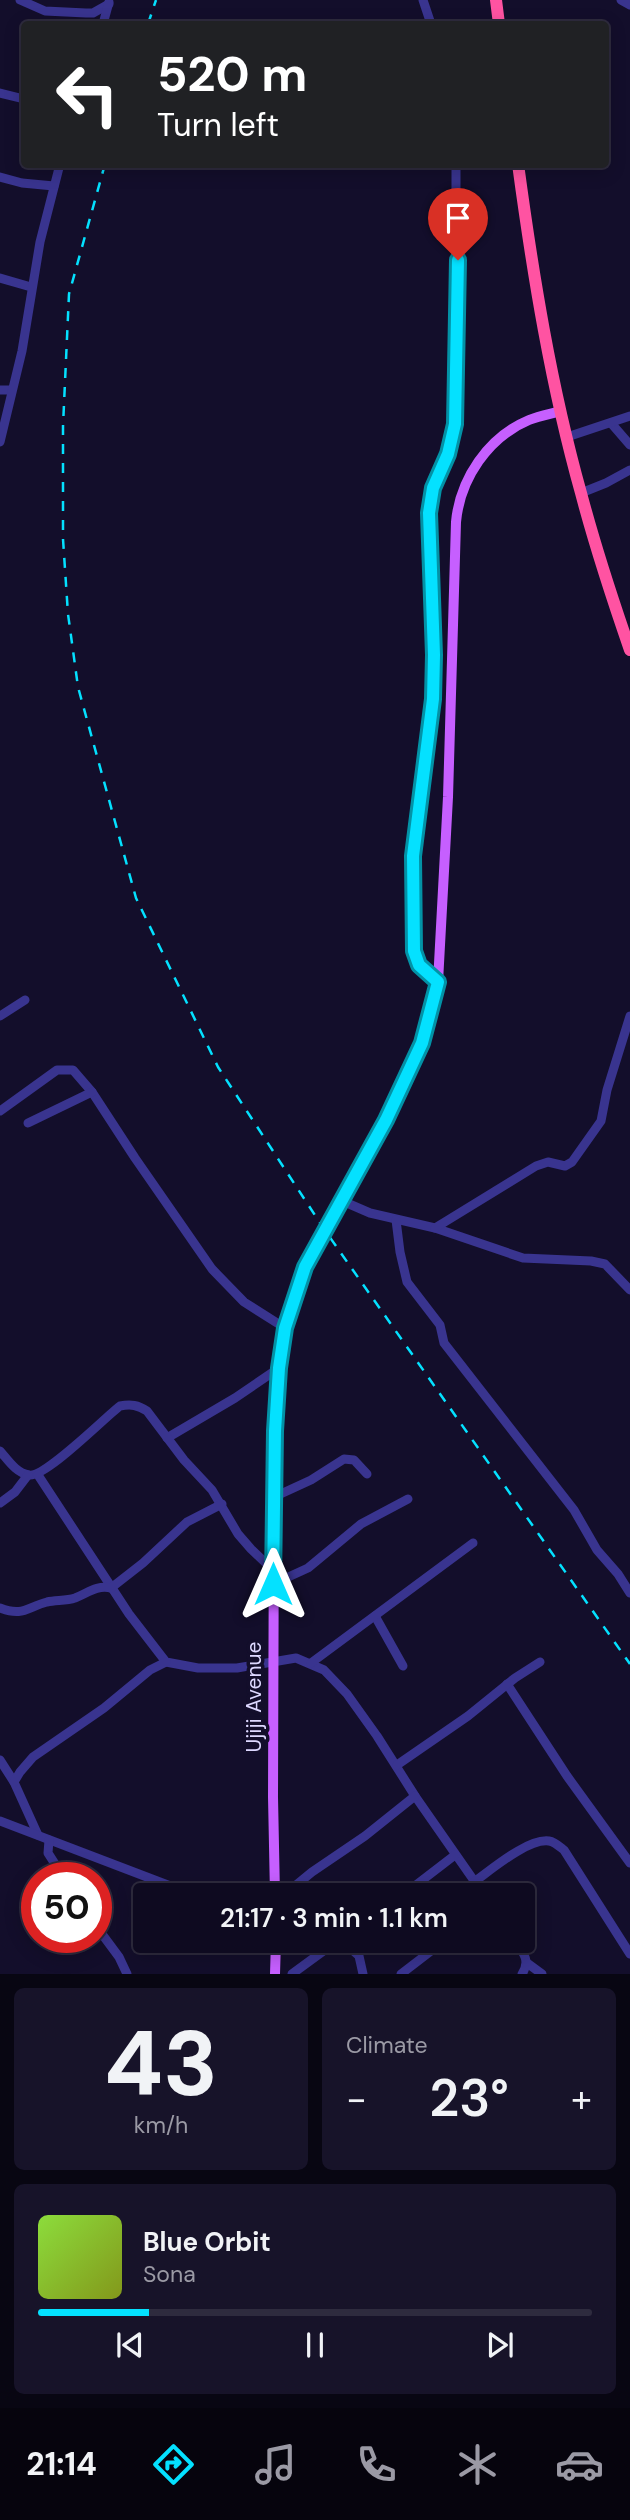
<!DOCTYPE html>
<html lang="en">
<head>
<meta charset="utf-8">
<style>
	:root { --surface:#0e0a20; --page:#171329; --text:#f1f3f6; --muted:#9b9aa5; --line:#2e2b3e; --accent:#04e1ff }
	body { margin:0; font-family:"DM Sans",sans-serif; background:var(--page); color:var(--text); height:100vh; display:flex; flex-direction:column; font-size:26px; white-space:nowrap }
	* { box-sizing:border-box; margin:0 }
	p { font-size:23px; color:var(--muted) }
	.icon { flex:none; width:38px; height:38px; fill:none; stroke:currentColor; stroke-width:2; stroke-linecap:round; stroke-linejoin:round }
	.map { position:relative; height:1974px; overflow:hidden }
	.panel { display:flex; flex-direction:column; gap:14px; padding:14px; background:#080612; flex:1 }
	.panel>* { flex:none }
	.top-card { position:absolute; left:21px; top:21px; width:588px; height:147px; border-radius:7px; box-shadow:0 4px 18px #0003,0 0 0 2px var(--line); background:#202124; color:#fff; overflow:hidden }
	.speed { position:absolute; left:21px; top:1862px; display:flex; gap:14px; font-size:35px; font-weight:700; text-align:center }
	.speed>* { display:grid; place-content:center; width:91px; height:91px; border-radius:50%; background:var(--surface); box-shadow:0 4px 18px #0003,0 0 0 2px var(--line); line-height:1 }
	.speed .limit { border:10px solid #d22; background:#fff; color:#111 }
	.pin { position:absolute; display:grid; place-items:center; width:60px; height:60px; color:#fff; margin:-72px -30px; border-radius:50% 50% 50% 0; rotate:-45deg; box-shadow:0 0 7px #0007 }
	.pin .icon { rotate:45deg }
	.me { position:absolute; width:77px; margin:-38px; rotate:0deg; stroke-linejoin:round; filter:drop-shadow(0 0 5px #0008) }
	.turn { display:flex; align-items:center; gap:24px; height:147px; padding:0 21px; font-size:32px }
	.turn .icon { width:91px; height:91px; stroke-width:2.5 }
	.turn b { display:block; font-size:49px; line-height:60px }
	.big { font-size:52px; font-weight:600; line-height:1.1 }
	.panel .card { flex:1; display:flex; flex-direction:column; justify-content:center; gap:10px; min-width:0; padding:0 24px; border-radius:10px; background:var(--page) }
	.panel .dial { align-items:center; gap:0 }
	.dial b { font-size:91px; line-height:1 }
	.song { display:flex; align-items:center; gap:21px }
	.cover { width:84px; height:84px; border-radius:10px; background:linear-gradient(135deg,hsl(90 70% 55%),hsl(70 70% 35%)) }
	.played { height:7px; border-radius:4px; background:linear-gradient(90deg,var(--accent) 20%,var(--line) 20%) }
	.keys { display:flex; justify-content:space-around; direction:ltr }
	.heat { display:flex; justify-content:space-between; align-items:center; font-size:38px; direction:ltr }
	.panel .tiles { flex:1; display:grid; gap:14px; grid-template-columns:1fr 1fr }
	.card:last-child { grid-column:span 2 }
	.trip { position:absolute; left:133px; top:1883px; width:402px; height:70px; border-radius:7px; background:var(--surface); box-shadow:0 4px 18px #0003,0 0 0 2px var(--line); font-weight:600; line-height:70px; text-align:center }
	.tabs { display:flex; height:112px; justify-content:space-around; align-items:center; background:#06040d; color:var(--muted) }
	.tabs .icon { width:49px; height:49px }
	.tabs .current { color:var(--accent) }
	.tabs b { font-size:32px; color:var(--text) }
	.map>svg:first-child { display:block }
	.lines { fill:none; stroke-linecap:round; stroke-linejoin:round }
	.minor { stroke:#39348f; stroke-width:9 }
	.major { stroke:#c65fff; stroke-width:10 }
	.highway { stroke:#ff53a2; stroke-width:12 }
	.rail { stroke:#04e1ff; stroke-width:2.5; stroke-dasharray:10 9; stroke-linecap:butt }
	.route-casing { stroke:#0392a6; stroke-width:18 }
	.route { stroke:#04e1ff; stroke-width:12 }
	.labels { text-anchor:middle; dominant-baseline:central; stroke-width:7; stroke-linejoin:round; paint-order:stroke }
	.street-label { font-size:21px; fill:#ddd8ff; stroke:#130e2b }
</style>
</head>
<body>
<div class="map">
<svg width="630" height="1974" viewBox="0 0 630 1974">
	<rect width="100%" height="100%" fill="#130e2b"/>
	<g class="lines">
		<g class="minor">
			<path d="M 20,0 L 45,11 L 86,13 L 93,13 L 109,4"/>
			<path d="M 423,0 L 431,24"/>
			<path d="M 621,0 L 630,5"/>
			<path d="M 103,24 L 109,2"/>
			<path d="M 0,93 L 24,99"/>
			<path d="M 0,177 L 22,183 L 54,186"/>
			<path d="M 0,278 L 31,287"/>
			<path d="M 0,390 L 11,390"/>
			<path d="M 611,423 L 630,445"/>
			<path d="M 567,437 L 630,416"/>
			<path d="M 0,442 L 22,351 L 40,242 L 60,164"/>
			<path d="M 581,493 L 606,483 L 630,470"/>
			<path d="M 438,982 C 425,973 419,966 414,951 L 413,856 L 433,699 L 434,655 L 430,498 L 452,440 L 456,395 L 456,164"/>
			<path d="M 0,1016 L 25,1000"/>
			<path d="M 0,1111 L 57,1070 L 73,1070 L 92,1092 L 135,1158 L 212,1269 L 244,1302 L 285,1328"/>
			<path d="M 28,1123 L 92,1092"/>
			<path d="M 340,1200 L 370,1213 L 435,1228 L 523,1258 L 591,1261 L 605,1264 L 630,1290"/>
			<path d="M 396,1220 L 400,1252 L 407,1282 L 440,1325 L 444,1343 L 574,1510 L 597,1550 L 618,1574 L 630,1593"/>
			<path d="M 435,1228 L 536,1166 L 548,1162 L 565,1166 L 572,1162 L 601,1121 L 607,1090 L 630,1016"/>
			<path d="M 167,1438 L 235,1398 L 279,1368"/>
			<path d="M 0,1451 C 8,1460 16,1473 29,1475 C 45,1478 103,1419 120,1406 C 131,1404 138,1405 147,1411 L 184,1460 L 212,1490 L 238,1534 L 251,1549 L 273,1570"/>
			<path d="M 38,1475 L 129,1614 L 166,1662 L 198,1668 L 237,1668 L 296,1658 L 324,1670 L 347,1694 L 377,1736 L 415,1796 L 484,1895"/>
			<path d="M 274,1497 L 311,1480 L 344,1459 L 354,1460 L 367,1474"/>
			<path d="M 0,1503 L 15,1492 L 28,1475"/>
			<path d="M 273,1584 L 308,1568 L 361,1524 L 408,1499"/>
			<path d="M 0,1608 C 23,1617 27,1607 47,1602 C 56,1600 66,1601 75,1598 C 88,1593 96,1585 111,1588 L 143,1563 L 187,1522 L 222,1504"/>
			<path d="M 375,1616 L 403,1666"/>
			<path d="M 311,1663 L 473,1543"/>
			<path d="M 507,1684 L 567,1776 L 630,1863"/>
			<path d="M 0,1760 L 14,1782 L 38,1835"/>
			<path d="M 397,1765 L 468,1716 L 515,1678 L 540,1662"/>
			<path d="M 14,1782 L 20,1772 L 33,1757 L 104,1708 L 150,1670 L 166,1662"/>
			<path d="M 0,1821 L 194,1895"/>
			<path d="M 49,1840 L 48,1853 L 64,1878"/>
			<path d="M 474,1882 C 491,1870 528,1838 549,1841 C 555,1842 560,1847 564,1850 L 630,1954"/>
			<path d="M 284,1895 L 312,1872 L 365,1836 L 415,1796"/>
			<path d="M 403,1895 L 455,1855"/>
			<path d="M 486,1895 L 506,1886 L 513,1889 L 520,1895"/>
			<path d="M 96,1926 L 119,1957 L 127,1974"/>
			<path d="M 342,1941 L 359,1956 L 363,1974"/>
			<path d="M 515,1941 C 523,1952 531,1961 522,1974"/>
			<path d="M 527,1963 L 542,1974"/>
			<path d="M 292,1974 L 337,1941"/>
			<path d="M 401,1974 L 444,1941"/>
		</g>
		<g class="major">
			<path d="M 275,1895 L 273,1797 L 274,1497 L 281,1350 L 285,1328 L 305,1267 L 402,1087 L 422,1043 L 438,982 L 448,797 L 456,522 C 460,479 488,437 529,420 C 539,416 550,414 561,411"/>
			<path d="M 275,1974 L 276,1941"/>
		</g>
		<g class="highway">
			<path d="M 496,0 L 499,24"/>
			<path d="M 518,164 C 533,275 551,386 581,493 C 595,546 612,598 630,650"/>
		</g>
		<g class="rail">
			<path d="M 148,24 L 156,0"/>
			<path d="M 105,164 L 69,294 L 63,426 L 63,539 L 68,614 L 78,687 L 136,898 L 218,1067 L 324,1229 L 630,1664"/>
		</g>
	</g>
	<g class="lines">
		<defs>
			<path id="route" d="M 273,1584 L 275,1431 L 279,1368 L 285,1328 L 305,1267 L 386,1120 L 422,1043 L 438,982 L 419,965 L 414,951 L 413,856 L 433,699 L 434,655 L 429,513 L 433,488 L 448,454 L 455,424 L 458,260"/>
		</defs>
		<use href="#route" class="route-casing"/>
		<use href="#route" class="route"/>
	</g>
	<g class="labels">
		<g class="street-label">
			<text transform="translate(254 1697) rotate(-90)">Ujiji Avenue</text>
		</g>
	</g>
</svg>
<div class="speed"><div class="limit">50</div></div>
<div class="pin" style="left:458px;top:260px;background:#d93025"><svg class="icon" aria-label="arrive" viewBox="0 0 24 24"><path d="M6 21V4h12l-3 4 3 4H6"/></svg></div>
<svg class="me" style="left:273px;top:1584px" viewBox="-20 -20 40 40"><path d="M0-17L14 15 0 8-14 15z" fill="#04e1ff" stroke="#fff" stroke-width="4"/></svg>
<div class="trip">21:17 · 3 min · 1.1 km</div>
<div class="top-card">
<div class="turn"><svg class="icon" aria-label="left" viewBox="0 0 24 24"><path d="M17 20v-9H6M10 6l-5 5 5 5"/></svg><div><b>520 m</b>Turn left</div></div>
</div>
</div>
<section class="panel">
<div class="tiles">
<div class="card dial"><b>43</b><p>km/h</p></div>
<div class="card"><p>Climate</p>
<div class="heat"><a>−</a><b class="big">23°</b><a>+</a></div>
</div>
<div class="card">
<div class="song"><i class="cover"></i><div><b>Blue Orbit</b><p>Sona</p></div></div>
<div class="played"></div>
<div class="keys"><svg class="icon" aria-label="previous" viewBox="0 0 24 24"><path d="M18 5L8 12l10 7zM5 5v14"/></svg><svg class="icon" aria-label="pause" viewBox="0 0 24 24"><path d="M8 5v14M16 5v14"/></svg><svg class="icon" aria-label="next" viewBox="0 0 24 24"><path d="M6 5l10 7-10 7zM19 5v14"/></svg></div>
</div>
</div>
</section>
<nav class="tabs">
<b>21:14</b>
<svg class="icon current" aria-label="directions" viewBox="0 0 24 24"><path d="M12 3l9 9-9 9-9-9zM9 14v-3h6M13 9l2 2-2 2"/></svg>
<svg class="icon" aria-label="music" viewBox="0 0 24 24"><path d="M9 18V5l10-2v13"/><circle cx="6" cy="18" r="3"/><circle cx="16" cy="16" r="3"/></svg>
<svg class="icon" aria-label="phone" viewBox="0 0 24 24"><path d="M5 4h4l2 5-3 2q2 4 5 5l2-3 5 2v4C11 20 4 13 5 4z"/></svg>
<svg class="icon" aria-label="climate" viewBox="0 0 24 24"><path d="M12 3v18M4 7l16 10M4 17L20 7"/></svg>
<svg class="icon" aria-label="car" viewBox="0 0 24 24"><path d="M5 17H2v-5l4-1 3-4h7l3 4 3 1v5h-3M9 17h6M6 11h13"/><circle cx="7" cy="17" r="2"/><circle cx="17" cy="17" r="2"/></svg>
</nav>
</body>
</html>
